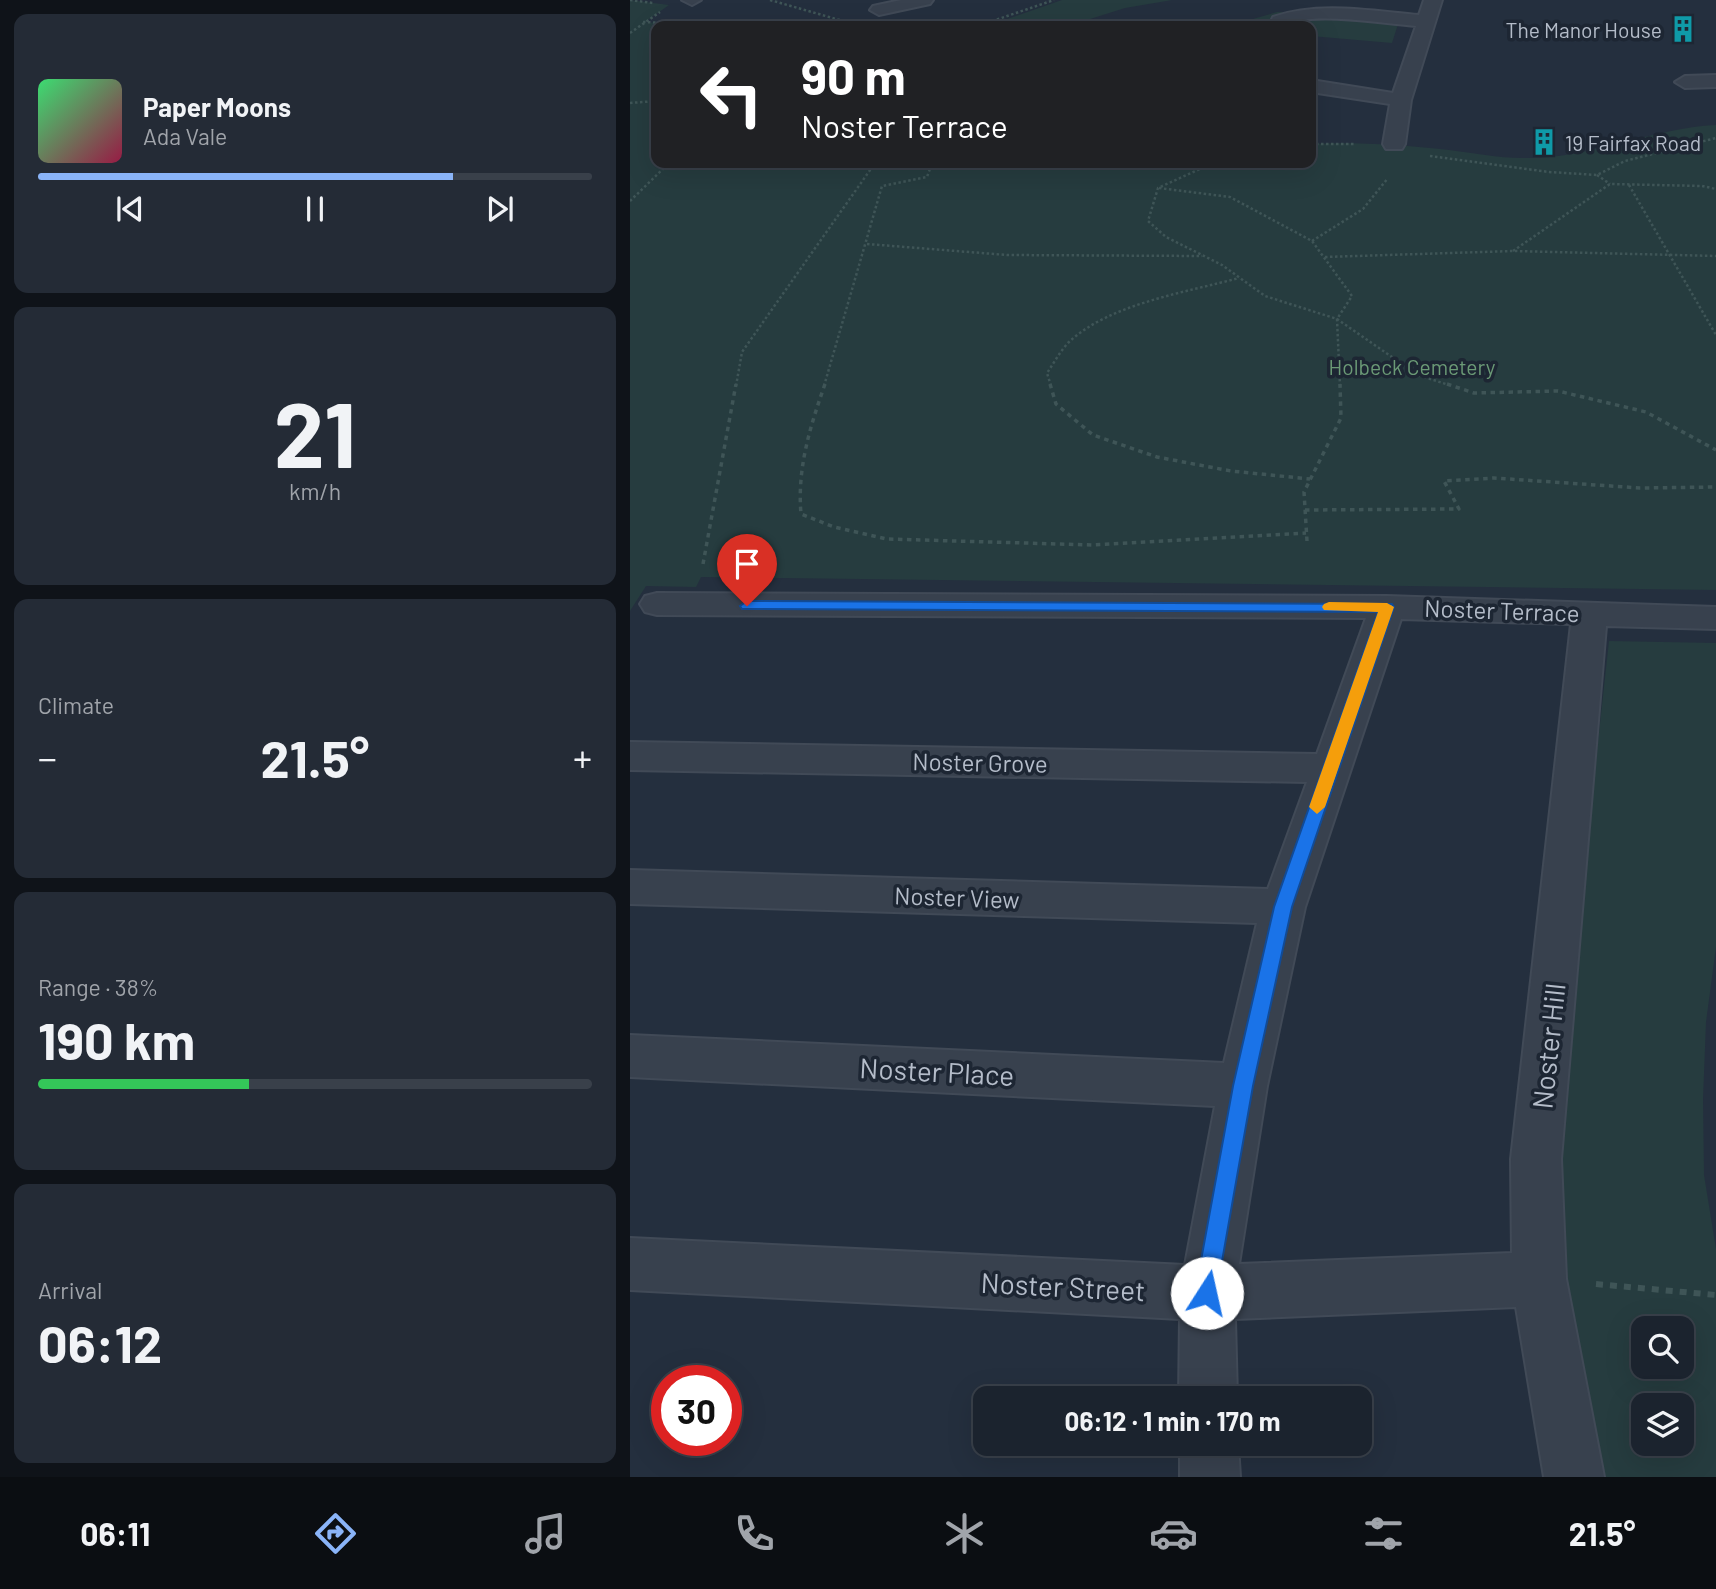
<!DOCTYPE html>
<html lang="en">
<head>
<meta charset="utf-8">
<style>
	:root { --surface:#1b232e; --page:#242b36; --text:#f1f3f6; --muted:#a0a4aa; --line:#39404a; --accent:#8ab4f8 }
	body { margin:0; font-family:Barlow,sans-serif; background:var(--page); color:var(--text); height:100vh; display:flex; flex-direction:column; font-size:26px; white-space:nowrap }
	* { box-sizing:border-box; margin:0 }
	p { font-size:23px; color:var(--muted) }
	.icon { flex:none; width:38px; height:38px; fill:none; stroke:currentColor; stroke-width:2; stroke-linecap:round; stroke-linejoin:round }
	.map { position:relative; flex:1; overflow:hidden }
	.sheet { display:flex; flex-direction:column; gap:14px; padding:14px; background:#0f1319; width:630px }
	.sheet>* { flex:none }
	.top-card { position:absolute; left:21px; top:21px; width:665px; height:147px; border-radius:14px; box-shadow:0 7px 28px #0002,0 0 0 2px var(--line); background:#202124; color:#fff; overflow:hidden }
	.buttons { position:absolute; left:1001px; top:1316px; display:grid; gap:14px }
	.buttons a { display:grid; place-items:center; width:63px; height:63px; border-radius:14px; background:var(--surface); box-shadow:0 7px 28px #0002,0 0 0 2px var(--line); font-size:35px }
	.speed { position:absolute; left:21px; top:1365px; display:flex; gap:14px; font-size:35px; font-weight:700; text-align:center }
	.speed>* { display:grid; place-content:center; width:91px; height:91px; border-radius:50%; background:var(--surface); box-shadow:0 7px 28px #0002,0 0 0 2px var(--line); line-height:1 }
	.speed .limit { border:10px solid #d22; background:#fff; color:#111 }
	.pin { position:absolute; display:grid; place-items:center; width:60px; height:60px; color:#fff; margin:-72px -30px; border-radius:50% 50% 50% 0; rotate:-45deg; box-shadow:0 0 7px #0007 }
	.pin .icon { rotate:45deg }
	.me { position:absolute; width:77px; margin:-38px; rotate:10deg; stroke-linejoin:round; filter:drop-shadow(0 0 5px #0008) }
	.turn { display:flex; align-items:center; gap:24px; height:147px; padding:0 35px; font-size:32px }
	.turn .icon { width:91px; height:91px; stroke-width:2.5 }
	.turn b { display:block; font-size:49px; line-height:60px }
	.big { font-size:52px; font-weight:700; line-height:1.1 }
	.sheet .card { flex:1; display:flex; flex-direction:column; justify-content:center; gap:10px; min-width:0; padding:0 24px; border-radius:14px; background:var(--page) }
	.sheet .dial { align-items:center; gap:0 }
	.dial b { font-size:91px; line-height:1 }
	.song { display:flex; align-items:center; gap:21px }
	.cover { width:84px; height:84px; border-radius:10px; background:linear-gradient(135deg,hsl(140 70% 55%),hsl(340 70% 35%)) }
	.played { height:7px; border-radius:4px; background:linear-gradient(90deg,var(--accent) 75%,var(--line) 75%) }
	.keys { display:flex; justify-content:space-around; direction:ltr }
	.heat { display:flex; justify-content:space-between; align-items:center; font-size:38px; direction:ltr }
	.charge { height:10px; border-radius:5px; background:linear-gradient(90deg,#34c759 38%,var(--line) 0) }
	.trip { position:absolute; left:343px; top:1386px; width:399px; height:70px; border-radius:14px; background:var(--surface); box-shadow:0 7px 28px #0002,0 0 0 2px var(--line); font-weight:700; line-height:70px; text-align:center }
	.menu { display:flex; height:112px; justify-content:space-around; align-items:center; background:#0b0e12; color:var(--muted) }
	.menu .icon { width:49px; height:49px }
	.menu .current { color:var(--accent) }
	.menu b { font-size:32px; color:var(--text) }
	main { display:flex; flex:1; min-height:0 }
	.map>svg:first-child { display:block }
	.green { fill:#263c3f; fill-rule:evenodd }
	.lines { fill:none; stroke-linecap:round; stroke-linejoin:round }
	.street-casing { stroke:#414a57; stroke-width:4 }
	.path-far2 { stroke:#3f5557; stroke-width:2.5; stroke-dasharray:2.5 2.5; stroke-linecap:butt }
	.path-far1 { stroke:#3f5557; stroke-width:3.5; stroke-dasharray:4.5 4.5; stroke-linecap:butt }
	.path { stroke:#3f5557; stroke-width:6; stroke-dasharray:7 7; stroke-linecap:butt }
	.street { fill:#38414e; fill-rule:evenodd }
	.route { fill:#1a73e8; stroke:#114b97; stroke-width:2 }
	.slow { fill:#f59e0b }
	.labels { text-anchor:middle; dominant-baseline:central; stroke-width:7; stroke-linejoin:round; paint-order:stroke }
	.far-poi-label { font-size:21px; fill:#b4bcc9; stroke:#1d2633; text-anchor:end }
	.far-park-label { font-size:21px; fill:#6b9a76; stroke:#1d2633 }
	.street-label { font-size:24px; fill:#b4bcc9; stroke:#1d2633 }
	.near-street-label { font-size:28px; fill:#b4bcc9; stroke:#1d2633 }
</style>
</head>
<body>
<main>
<section class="sheet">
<div class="card">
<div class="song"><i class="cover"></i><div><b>Paper Moons</b><p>Ada Vale</p></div></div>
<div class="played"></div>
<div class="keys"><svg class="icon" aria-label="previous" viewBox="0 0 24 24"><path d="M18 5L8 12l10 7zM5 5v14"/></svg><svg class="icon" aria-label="pause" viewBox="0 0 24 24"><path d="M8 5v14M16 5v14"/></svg><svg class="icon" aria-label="next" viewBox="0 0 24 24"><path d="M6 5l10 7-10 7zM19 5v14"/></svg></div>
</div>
<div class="card dial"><b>21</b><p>km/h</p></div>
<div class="card"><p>Climate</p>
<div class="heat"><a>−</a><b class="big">21.5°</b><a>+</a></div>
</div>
<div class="card"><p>Range · 38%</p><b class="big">190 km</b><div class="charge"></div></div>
<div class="card"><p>Arrival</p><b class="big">06:12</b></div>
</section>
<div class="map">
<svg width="1086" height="1477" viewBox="0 0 1086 1477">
	<rect width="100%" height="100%" fill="#242f3e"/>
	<g class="green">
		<path d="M 0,0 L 39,5 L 15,22 L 65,26 L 26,26 L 26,163 L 681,163 L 681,144 C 727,142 772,145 819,150 C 845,153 872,159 898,158 C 963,158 1022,128 1086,125 L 1086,590 L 71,577 L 66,587 L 16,586 L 0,611 Z"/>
		<path d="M 432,0 L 542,0 L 495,8 L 438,26 L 357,26 Z"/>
		<path d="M 647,12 L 657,12 L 769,21 L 762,43 L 681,36 L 681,26 L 621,26 L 623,19 Z"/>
		<path d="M 979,641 L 1086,643 L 1086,947 L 1076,1022 L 1073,1099 L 1074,1175 L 1086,1249 L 1086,1477 L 959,1477 L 934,1343 L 923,1155 ZM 1013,1328 L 1052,1328 L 1052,1367 L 1013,1367 ZM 1013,1405 L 1052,1405 L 1052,1444 L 1013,1444 Z"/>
	</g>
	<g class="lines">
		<defs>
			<g id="street">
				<path d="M 52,0 L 71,0 L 62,5 Z"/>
				<path d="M 271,0 L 303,0 L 300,4 L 249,15 L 240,10 L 243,6 Z"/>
				<path d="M 794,0 L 812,0 L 781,100 L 775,144 L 772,149 L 756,149 L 753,144 L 760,104 L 681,92 L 681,80 L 763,93 L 786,26 C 751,23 716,17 681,19 C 665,20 655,27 639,26 L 643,17 C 690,1 741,11 789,15 Z"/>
				<path d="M 1086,75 L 1086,87 L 1055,88 L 1045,82 L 1055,76 Z"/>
				<path d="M 27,593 L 757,596 L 1086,607 L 1086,629 L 976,626 L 931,1159 L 936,1279 L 974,1477 L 914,1477 L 886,1307 L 605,1319 L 607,1398 L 549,1398 L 550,1319 L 0,1290 L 0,1238 L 555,1265 L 585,1106 L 0,1077 L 0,1035 L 594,1063 L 627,923 L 0,904 L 0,870 L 638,889 L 677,782 L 0,770 L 0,742 L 687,754 L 736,618 L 27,615 L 15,612 L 10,604 L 15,596 ZM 771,619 L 941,624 L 881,1159 L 882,1253 L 609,1264 L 637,1086 L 675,907 Z"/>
				<path d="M 550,1444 L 608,1444 L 610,1477 L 550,1477 Z"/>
			</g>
		</defs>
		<use href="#street" class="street-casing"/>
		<g class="path-far2">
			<path d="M 0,0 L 23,3"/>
			<path d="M 140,0 L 213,21"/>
			<path d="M 13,22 L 37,23"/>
			<path d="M 348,26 L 424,0"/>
			<path d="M 0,33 L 30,12"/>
			<path d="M 0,103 L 26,101"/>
			<path d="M 681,144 L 726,144"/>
			<path d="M 800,156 L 919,172 L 967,175 L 995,161 L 1086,138"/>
			<path d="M 583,163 L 528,188 L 518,221 L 536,237 L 592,265 L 635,296 L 707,319 L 788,375 L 822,386"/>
			<path d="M 967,175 L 980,184"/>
			<path d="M 999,185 L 1086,335"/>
			<path d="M 529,188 L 600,197 L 682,241 L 722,296 L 707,319 L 710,386"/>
			<path d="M 0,201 L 39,163"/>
			<path d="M 682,241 L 733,209 L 758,178"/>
			<path d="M 237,244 L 377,255 L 572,256"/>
			<path d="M 883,251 L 980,184 L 1072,186 L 1086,189"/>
			<path d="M 695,257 L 883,251 L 1086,256"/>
			<path d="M 106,386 L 112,352 L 245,163"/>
			<path d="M 194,386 L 252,186 L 297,177 L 302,163"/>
			<path d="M 421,386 L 417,373 C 424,363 430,351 439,342 C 479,304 557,292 609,278"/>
		</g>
		<g class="path-far1">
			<path d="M 195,384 C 180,427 167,468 171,514 L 204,527 L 257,539 L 463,545 L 676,533"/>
			<path d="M 420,384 L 426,404 L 463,435 L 527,457 L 601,471 L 680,479"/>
			<path d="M 817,384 L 844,393 L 928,391 L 1016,412 L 1086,450"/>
			<path d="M 675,510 L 829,509 L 814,481 L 864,478 L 1010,488 L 1086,487"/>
			<path d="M 677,541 L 674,492 L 711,418 L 710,384"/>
			<path d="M 73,564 L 106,384"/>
		</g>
		<path class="path" d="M 966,1284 L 1086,1295"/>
		<use href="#street" class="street"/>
	</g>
	<path class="route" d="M 117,601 L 762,604 L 764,607 L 662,907 L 623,1086 L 585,1301 L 577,1304 L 569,1301 L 565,1293 L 603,1086 L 644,907 L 748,612 L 112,609 L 110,606 Z"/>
	<path class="slow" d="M 699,602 L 757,603 L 764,607 L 695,807 L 687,814 L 679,807 L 748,612 L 694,610 L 692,607 L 694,604 Z"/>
	<defs>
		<symbol id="building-bare" viewBox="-9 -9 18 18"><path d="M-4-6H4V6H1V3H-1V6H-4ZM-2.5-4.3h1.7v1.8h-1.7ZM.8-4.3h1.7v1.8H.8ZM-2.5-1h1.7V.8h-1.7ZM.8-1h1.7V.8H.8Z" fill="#0f9aa8" stroke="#1d2633" stroke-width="2.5" paint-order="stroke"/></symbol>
	</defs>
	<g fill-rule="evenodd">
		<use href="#building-bare" x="1034" y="10" width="38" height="38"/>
		<use href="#building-bare" x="895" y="123" width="38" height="38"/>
	</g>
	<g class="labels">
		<g class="far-poi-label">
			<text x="1032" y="29">The Manor House</text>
			<text x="935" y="142" text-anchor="start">19 Fairfax Road</text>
		</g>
		<g class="far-park-label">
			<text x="782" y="366">Holbeck Cemetery</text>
		</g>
		<g class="street-label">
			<text transform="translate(872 610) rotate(2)">Noster Terrace</text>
			<text transform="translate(350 762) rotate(1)">Noster Grove</text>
			<text transform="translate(327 897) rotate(2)">Noster View</text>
		</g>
		<g class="near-street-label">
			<text transform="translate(918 1046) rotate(-84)">Noster Hill</text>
			<text transform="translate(307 1071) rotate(3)">Noster Place</text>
			<text transform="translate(433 1286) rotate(3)">Noster Street</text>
		</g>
	</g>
</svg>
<div class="buttons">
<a><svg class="icon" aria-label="search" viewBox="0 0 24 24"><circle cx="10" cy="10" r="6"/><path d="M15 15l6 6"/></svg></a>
<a><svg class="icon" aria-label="layers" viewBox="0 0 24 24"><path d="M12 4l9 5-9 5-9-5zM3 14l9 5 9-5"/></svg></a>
</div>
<div class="speed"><div class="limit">30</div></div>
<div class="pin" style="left:117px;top:606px;background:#d93025"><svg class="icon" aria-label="arrive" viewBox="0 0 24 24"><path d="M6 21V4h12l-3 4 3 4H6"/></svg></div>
<svg class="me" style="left:577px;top:1293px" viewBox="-20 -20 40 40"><circle r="19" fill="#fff"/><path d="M0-13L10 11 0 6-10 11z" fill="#1a73e8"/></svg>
<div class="trip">06:12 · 1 min · 170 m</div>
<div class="top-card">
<div class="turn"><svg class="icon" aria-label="left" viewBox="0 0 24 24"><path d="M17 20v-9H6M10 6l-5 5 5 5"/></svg><div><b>90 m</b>Noster Terrace</div></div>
</div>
</div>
</main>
<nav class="menu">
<b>06:11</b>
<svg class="icon current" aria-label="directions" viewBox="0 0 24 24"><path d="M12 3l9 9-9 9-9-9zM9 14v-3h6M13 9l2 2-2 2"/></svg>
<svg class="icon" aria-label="music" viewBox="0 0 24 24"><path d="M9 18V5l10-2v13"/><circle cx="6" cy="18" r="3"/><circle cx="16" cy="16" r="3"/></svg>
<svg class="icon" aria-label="phone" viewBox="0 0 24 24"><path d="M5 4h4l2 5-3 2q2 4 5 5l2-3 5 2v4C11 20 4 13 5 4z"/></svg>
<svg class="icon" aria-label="climate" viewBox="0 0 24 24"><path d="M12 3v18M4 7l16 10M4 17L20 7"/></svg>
<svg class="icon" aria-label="car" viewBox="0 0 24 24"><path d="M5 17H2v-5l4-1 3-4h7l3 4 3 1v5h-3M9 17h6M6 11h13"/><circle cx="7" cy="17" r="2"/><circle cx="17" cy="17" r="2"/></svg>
<svg class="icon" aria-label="filters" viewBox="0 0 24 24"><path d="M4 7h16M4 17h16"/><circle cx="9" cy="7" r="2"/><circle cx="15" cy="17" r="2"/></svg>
<b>21.5°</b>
</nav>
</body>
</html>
